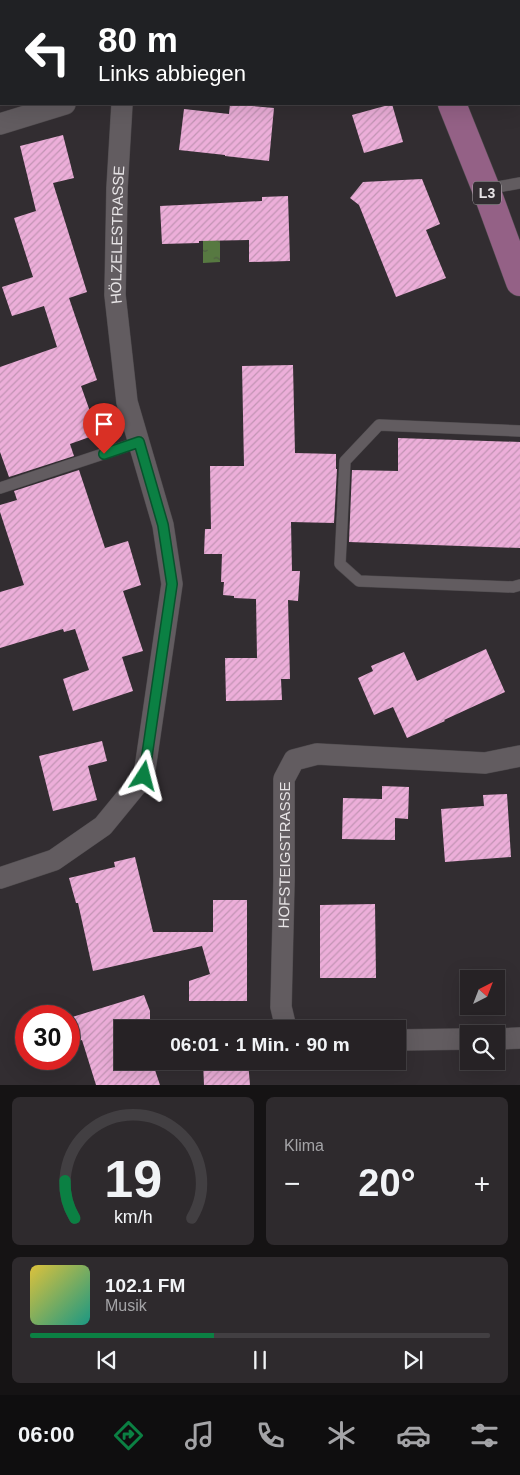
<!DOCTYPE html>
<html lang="de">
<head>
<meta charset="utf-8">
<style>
	:root { --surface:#262225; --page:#2e2a2d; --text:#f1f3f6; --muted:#a4a4a7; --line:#423f42; --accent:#0b8043 }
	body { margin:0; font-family:Helvetica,sans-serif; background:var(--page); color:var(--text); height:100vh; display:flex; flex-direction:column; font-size:19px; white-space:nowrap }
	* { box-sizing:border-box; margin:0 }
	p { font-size:16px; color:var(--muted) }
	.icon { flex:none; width:28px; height:28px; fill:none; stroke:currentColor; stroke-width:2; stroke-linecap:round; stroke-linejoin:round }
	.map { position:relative; height:1085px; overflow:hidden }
	.drawer { display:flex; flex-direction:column; gap:12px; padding:12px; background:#151314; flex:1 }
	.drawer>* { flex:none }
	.guide { position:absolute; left:0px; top:0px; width:520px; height:105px; box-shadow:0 5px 20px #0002,0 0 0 1px var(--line); background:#202124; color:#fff; overflow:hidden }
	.needle { width:32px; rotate:42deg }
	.buttons { position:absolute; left:460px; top:970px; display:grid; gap:10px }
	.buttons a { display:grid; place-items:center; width:45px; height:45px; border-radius:0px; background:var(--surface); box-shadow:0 5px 20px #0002,0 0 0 1px var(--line); font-size:25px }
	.speed { position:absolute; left:15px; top:1005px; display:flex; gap:10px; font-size:25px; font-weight:700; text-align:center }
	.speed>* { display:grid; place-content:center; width:65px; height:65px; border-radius:50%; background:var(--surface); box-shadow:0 5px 20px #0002,0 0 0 1px var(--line); line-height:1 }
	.speed .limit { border:8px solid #d22; background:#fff; color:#111 }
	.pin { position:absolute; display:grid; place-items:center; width:42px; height:42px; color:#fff; margin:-51px -21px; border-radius:50% 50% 50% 0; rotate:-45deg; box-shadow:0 0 5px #0007 }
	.pin .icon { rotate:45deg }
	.me { position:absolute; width:55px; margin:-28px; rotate:9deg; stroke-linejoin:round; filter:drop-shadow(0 0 4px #0008) }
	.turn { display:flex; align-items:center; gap:18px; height:105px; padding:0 15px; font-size:22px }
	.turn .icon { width:65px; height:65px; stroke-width:2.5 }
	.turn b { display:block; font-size:35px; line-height:42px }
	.big { font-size:38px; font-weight:700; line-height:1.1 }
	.drawer .tile { flex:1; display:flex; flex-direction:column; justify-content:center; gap:8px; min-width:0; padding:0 18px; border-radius:8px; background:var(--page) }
	.drawer .dial { align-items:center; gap:0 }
	.dial svg { height:130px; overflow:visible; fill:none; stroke:var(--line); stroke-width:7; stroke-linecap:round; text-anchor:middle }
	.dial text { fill:var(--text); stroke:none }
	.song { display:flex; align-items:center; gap:15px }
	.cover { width:60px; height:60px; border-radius:8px; background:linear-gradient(135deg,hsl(50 70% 55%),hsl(170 70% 35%)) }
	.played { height:5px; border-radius:2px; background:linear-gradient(90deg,var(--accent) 40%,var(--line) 40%) }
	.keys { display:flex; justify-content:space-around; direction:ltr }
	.heat { display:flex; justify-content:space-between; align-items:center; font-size:28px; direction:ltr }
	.drawer .tiles { flex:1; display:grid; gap:12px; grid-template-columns:1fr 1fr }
	.tile:last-child { grid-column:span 2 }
	.trip { position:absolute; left:114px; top:1020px; width:292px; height:50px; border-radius:0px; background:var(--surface); box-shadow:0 5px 20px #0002,0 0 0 1px var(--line); font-weight:700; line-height:50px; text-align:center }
	.menu { display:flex; height:80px; justify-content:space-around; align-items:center; background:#0f0e0f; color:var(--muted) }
	.menu .icon { width:35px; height:35px }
	.menu .selected { color:var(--accent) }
	.menu b { font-size:22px; color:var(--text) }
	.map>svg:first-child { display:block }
	.water { fill:url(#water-ripples) }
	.building { fill:url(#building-hatch) }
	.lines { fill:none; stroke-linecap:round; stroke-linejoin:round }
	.service-casing { stroke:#4f4b4e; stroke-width:12 }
	.minor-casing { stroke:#4f4b4e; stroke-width:22 }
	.primary-casing { stroke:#4f4b4e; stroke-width:29 }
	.service { stroke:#625c60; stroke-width:11 }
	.minor { stroke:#625c60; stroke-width:21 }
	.primary { stroke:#946186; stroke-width:28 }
	.route-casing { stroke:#07532c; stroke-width:12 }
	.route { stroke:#0b8043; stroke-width:9 }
	.labels { text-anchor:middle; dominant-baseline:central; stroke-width:5; stroke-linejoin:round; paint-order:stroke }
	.shield { fill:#322d31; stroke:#b1adb0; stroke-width:1 }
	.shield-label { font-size:14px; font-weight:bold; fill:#e7e4e6 }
	.street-label { font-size:15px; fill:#e7e4e6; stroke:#322d31 }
</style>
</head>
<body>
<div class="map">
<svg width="520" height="1085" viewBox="0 0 520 1085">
	<defs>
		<pattern id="water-ripples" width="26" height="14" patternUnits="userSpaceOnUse" patternTransform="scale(1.25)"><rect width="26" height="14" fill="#577941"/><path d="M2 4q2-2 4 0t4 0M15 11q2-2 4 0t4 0" fill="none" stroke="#4e5e43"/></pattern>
		<pattern id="building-hatch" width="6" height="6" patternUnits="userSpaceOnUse" patternTransform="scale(1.25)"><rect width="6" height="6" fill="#ecaed9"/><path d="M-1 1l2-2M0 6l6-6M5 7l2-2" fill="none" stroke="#c294b4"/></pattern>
	</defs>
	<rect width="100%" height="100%" fill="#322d31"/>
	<path class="water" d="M 220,227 L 220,262 L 203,263 L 203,228 Z"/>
	<g class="building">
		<path d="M 230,104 L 274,108 L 269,161 L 225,156 L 225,155 L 179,150 L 184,109 L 229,114 Z"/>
		<path d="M 392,104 L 403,142 L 364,153 L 352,115 Z"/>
		<path d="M 63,135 L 74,178 L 53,183 L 87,292 L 69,298 L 97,380 L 81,386 L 98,434 L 70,444 L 74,456 L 9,477 L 0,452 L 0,367 L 57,347 L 44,306 L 12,316 L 2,287 L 33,277 L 14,218 L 36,211 L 20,146 Z"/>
		<path d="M 422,179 L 440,224 L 426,230 L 446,278 L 396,297 L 359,205 L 350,198 L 363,182 Z"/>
		<path d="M 288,196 L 290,261 L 249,262 L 249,240 L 199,241 L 199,243 L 162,244 L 160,206 L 262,201 L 262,197 Z"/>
		<path d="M 293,365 L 295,453 L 336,454 L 336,469 L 337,469 L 334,523 L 291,522 L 292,571 L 300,571 L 298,601 L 288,600 L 290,679 L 281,679 L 282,700 L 226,701 L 225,658 L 257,658 L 256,599 L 234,598 L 234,596 L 223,595 L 224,582 L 221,582 L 222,554 L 204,554 L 205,529 L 211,529 L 210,466 L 244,466 L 242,366 Z"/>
		<path d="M 398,438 L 520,442 L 520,548 L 349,542 L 352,470 L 398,471 Z"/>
		<path d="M 79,470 L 105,548 L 128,541 L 141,585 L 123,591 L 143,651 L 122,657 L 133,691 L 73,711 L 63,679 L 89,670 L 75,629 L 64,632 L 63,629 L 0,648 L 0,592 L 24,585 L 0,512 L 0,505 L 17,500 L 14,491 Z"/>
		<path d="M 486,649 L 505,692 L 444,720 L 445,721 L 407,738 L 393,707 L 374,715 L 358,678 L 373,671 L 371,666 L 404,652 L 417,681 Z"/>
		<path d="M 102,741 L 107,761 L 88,766 L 97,800 L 53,811 L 39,756 Z"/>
		<path d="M 382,786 L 409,787 L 408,819 L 395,818 L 395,840 L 342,839 L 343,798 L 382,799 Z"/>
		<path d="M 507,794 L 511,857 L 445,862 L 441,809 L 484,806 L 483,795 Z"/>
		<path d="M 135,857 L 153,932 L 213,932 L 213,900 L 247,900 L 247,1001 L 189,1001 L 189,981 L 210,974 L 202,946 L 93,971 L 78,903 L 76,903 L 69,878 L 115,867 L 114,862 Z"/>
		<path d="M 375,904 L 376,978 L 320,978 L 320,905 Z"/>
		<path d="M 144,995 L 150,1011 L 150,1020 L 140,1024 L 142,1029 L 122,1029 L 122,1061 L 152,1061 L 160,1085 L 96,1085 L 82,1040 L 69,1044 L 69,1018 Z"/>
		<path d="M 203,1061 L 248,1061 L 250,1085 L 204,1085 Z"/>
	</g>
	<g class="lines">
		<defs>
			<g id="service">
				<path d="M 519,30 L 520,30"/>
				<path d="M 486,189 L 520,183"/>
				<path d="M 520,431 L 379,425 L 345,461 L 340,564 L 359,581 L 513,587 L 520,585"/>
				<path d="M 0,488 L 139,442"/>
			</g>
			<g id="minor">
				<path d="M 131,1 L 131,0"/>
				<path d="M 0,124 L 65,104"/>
				<path id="s1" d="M 0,878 L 54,860 L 103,826 L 144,776 L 172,584 L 163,525 L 127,402 L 115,295 L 117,188 L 122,104"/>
				<path id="s2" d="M 288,1029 L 286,1028 L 281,1007 L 284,881 L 284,779 L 294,760 L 317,754 L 485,763 L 520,756"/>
				<path d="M 496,1039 L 520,1038"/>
				<path d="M 398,1040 L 469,1039"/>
			</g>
			<g id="primary">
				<path d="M 410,0 L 410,1"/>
				<path d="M 452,104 L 486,189 L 520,282"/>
			</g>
		</defs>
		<use href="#service" class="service-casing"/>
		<use href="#minor" class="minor-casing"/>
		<use href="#primary" class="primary-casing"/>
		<use href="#service" class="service"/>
		<use href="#minor" class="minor"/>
		<use href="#primary" class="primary"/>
	</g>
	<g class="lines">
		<defs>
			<path id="route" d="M 104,454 L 139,442 L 163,525 L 172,584 L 144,776"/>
		</defs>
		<use href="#route" class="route-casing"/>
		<use href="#route" class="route"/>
	</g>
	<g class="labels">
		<rect class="shield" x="473" y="181.5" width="28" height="23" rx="4"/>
		<g class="shield-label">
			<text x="487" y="193">L3</text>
		</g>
		<g class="street-label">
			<text stroke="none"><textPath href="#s1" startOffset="731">HÖLZELESTRASSE</textPath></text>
			<text stroke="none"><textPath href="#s2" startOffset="176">HOFSTEIGSTRASSE</textPath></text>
		</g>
	</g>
</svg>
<div class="buttons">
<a><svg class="needle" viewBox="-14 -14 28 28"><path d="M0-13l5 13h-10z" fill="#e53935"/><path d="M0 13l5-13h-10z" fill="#a4a4a7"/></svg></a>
<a><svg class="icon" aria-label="search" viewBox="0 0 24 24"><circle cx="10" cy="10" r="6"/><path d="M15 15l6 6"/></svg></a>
</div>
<div class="speed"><div class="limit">30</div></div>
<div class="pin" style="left:104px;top:454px;background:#d93025"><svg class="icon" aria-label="arrive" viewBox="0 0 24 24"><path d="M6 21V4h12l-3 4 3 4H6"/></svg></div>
<svg class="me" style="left:144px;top:776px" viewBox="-20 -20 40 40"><path d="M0-17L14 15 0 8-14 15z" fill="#0b8043" stroke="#fff" stroke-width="4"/></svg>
<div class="trip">06:01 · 1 Min. · 90 m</div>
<div class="guide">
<div class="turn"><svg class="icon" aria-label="left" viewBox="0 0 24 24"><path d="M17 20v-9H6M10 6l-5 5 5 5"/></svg><div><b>80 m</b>Links abbiegen</div></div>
</div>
</div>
<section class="drawer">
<div class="tiles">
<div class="tile dial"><svg viewBox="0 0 100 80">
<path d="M14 69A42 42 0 1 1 86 69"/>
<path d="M14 69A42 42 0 0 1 8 46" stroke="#0b8043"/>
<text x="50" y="56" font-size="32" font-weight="700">19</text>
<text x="50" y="72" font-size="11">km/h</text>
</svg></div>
<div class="tile"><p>Klima</p>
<div class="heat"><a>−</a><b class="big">20°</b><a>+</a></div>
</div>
<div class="tile">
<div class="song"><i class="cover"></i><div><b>102.1 FM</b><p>Musik</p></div></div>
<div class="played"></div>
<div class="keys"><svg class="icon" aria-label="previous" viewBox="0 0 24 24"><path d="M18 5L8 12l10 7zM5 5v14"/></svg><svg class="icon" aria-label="pause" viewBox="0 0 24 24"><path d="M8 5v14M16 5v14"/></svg><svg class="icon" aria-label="next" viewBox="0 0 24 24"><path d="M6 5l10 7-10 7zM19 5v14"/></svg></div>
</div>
</div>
</section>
<nav class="menu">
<b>06:00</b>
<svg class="icon selected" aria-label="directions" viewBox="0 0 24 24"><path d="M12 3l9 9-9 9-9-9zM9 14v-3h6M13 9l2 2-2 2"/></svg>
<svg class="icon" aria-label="music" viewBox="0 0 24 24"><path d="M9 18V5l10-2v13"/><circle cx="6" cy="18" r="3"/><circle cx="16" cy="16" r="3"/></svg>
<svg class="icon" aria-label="phone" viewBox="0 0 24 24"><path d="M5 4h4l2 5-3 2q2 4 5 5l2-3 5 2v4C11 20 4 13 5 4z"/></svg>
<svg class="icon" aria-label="climate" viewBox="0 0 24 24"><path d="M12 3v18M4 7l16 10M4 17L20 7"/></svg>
<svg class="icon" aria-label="car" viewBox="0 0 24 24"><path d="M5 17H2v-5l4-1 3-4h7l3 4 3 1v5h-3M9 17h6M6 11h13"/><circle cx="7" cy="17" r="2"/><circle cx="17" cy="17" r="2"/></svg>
<svg class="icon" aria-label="filters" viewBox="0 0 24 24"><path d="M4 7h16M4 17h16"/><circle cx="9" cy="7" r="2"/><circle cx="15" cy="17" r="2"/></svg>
</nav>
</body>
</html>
